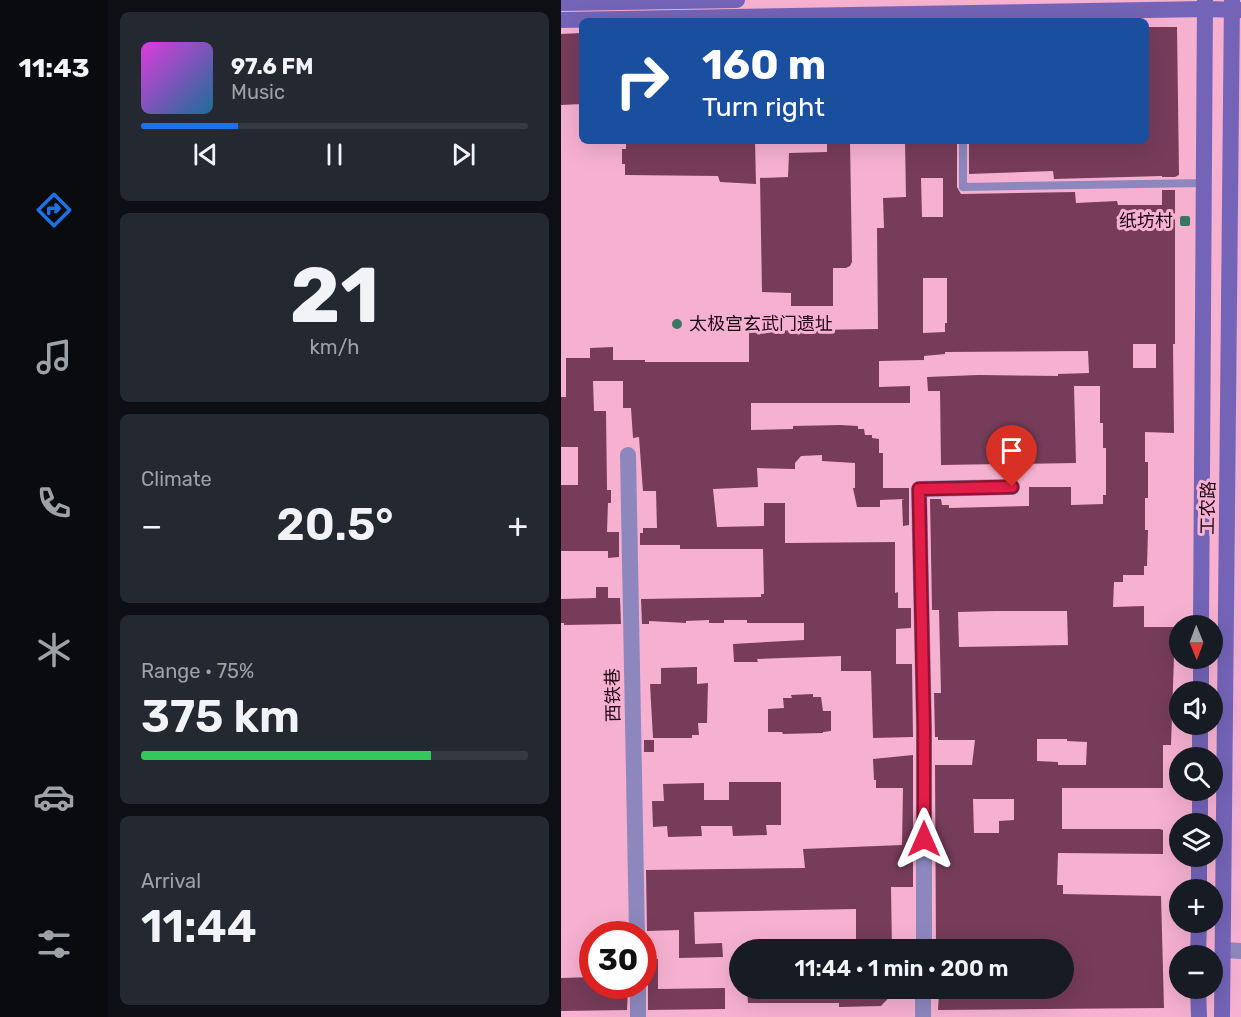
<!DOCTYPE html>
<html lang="en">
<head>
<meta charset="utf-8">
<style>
	:root { --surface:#171b24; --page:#242831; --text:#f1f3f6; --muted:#9ea1a6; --line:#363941; --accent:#1a73e8 }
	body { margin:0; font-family:Rubik,"Noto Sans SC",sans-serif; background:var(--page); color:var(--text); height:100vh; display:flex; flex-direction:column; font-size:22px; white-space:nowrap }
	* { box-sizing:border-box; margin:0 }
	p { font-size:20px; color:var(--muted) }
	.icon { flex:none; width:33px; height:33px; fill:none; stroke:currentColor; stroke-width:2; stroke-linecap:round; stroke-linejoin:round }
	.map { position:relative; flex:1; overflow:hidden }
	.sheet { display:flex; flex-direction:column; gap:12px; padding:12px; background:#0d0f14; width:453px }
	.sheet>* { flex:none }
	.top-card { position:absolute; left:18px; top:18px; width:570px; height:126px; border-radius:9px; box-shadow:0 6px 24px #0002; background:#1a4fa0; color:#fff; overflow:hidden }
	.needle { width:39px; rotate:179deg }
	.controls { position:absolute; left:608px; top:615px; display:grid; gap:12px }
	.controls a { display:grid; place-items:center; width:54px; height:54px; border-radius:50%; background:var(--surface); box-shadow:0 6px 24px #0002; font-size:30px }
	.speed { position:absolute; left:18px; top:921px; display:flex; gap:12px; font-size:30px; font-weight:700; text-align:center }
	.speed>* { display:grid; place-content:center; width:78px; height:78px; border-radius:50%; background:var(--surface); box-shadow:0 6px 24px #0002; line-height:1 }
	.speed .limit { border:9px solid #d22; background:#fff; color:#111 }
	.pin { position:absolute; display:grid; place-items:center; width:51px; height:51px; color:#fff; margin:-62px -26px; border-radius:50% 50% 50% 0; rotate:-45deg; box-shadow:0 0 6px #0007 }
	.pin .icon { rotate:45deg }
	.me { position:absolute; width:66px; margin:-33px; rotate:0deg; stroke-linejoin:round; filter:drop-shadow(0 0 4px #0008) }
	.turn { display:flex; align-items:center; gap:21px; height:126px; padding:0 24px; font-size:27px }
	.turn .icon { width:78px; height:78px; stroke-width:2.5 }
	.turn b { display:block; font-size:42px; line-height:51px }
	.big { font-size:45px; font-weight:600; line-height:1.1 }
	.sheet .card { flex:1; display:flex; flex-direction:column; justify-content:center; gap:9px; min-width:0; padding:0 21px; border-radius:9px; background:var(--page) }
	.sheet .dial { align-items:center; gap:0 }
	.dial b { font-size:78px; line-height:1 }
	.song { display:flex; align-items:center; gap:18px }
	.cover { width:72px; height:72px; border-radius:9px; background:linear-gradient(135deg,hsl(300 70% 55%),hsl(200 70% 35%)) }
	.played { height:6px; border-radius:3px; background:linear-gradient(90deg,var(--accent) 25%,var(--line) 25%) }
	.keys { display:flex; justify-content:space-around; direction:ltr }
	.heat { display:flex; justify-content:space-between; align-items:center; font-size:33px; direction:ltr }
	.charge { height:9px; border-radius:4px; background:linear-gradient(90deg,#34c759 75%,var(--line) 0) }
	.trip { position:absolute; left:168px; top:939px; width:345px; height:60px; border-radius:30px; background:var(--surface); box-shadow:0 6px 24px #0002; font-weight:600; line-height:60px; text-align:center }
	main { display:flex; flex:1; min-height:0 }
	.tab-bar { display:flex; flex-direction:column; width:108px; justify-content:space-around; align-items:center; background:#090b0e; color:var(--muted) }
	.tab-bar .icon { width:42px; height:42px }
	.tab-bar .active { color:var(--accent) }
	.tab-bar b { font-size:27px; color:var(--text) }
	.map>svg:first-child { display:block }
	.building { fill:#773c5a; fill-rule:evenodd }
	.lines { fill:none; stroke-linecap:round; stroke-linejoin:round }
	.service { stroke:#8e87be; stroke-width:8 }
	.minor { stroke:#8e87be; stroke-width:16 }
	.secondary { stroke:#7364b7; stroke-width:16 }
	.route-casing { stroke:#92132f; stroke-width:15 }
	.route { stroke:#e11d48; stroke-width:10 }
	.poi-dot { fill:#397763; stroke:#f6b1d1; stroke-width:2 }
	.labels { text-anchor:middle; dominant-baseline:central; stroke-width:6; stroke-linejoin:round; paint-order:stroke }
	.poi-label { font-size:18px; fill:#1e0713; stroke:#f6b1d1; text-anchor:end }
	.street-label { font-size:18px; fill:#1e0713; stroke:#f6b1d1 }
</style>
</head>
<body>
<main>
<nav class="tab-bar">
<b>11:43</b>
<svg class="icon active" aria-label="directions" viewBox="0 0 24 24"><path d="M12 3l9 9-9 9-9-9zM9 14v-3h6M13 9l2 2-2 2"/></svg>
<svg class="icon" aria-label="music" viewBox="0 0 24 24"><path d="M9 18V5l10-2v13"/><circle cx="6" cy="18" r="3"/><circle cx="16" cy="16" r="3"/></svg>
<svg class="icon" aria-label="phone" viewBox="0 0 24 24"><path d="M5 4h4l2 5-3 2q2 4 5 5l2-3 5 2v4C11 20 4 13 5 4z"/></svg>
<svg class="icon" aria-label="climate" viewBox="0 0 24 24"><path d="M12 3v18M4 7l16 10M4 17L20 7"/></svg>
<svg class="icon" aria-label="car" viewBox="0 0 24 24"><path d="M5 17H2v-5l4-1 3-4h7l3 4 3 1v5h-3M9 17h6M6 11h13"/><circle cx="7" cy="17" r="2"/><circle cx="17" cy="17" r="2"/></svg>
<svg class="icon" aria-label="filters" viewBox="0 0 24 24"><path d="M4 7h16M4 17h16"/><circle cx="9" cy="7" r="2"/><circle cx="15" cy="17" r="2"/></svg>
</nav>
<section class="sheet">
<div class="card">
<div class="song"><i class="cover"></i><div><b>97.6 FM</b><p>Music</p></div></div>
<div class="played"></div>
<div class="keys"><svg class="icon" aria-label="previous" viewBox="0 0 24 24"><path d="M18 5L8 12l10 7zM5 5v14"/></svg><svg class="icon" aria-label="pause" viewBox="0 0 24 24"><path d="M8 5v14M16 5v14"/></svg><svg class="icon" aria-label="next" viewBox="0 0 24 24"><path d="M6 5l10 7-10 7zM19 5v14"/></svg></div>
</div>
<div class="card dial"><b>21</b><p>km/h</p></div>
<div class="card"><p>Climate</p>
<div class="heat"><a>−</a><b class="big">20.5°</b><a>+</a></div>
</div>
<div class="card"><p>Range · 75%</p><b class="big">375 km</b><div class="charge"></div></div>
<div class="card"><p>Arrival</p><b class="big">11:44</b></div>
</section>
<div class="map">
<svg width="680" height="1017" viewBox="0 0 680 1017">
	<rect width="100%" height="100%" fill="#f6b1d1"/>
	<g class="building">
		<path d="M 585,27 L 616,27 L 618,175 L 614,177 L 601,177 L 601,176 L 493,179 L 492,171 L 408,174 L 408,141 L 585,141 Z"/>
		<path d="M 21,33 L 21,104 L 0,105 L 0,34 Z"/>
		<path d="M 122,141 L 194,141 L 195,184 L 159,182 L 157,176 L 64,175 L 64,164 L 61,164 L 61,149 L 65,149 L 65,142 L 122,143 Z"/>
		<path d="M 266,141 L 289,141 L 291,262 L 289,266 L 285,268 L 272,268 L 272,306 L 230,306 L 230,293 L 201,292 L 199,178 L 227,177 L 228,153 L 266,152 Z"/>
		<path d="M 344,141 L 396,141 L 396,187 L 400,194 L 514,192 L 515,203 L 556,201 L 557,205 L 601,205 L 601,190 L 614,190 L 614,344 L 612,344 L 613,433 L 584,432 L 584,462 L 587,462 L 587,498 L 584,498 L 584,530 L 587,530 L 586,566 L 583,566 L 583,575 L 562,575 L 562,582 L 553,582 L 552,607 L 583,606 L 583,627 L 614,627 L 610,745 L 602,745 L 602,788 L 501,788 L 501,829 L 599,829 L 602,830 L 602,854 L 497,853 L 496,885 L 502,885 L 502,894 L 600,896 L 603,1008 L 377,1010 L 378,991 L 417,990 L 449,992 L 449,989 L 502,989 L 502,950 L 375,950 L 374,765 L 411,765 L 414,740 L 377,740 L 377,737 L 374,737 L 373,693 L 380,693 L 378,610 L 371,610 L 369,499 L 380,499 L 381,505 L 388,505 L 388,508 L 468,506 L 468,487 L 510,487 L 510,505 L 542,504 L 542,495 L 545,495 L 545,448 L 542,448 L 542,423 L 539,423 L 539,386 L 513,386 L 515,463 L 380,465 L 379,391 L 367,391 L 366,377 L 417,375 L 497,376 L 497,374 L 528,373 L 527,351 L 384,352 L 384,354 L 363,356 L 363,360 L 318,361 L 318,387 L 349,386 L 349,403 L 190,403 L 190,430 L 232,429 L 232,426 L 279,425 L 297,426 L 297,429 L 303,429 L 304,435 L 311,435 L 311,438 L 318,439 L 318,453 L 322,453 L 322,488 L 348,488 L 348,525 L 342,526 L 341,500 L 343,499 L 319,500 L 319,507 L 296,507 L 292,488 L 294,488 L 294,463 L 261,461 L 261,455 L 240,456 L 234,463 L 234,469 L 196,468 L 197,487 L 152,489 L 156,527 L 203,526 L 203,503 L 224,503 L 224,543 L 334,542 L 334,593 L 337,592 L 337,608 L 350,608 L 350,628 L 335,629 L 335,664 L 351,664 L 352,737 L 312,738 L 310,671 L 280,671 L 280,656 L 196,659 L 197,662 L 173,662 L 172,644 L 243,640 L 243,623 L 186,623 L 186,620 L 163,620 L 163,623 L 148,623 L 148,620 L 125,621 L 125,623 L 88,621 L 88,624 L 81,624 L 80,599 L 200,597 L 200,594 L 203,594 L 202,549 L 119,549 L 119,545 L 79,545 L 79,533 L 82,533 L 82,528 L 96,528 L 95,491 L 82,491 L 78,437 L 72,438 L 70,408 L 62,408 L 62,381 L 32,381 L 33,411 L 45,411 L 46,490 L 50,490 L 50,503 L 47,503 L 46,532 L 58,532 L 58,557 L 47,558 L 47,551 L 0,551 L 0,485 L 17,485 L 17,447 L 0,447 L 0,397 L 5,397 L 5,358 L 29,358 L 29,348 L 52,347 L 52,360 L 84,360 L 84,362 L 188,362 L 188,331 L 317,329 L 316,228 L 323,228 L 322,198 L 345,197 ZM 360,178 L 382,178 L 382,217 L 361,217 ZM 362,278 L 386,278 L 386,323 L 384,323 L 384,332 L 362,333 ZM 572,344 L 595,344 L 595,368 L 572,368 ZM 435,611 L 506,611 L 507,645 L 398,647 L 397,612 ZM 476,739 L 506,739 L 506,741 L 526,742 L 525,765 L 497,765 L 497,762 L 476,761 ZM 412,799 L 453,799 L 453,820 L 438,821 L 438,833 L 413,833 Z"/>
		<path d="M 35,587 L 47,587 L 47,598 L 59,598 L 60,624 L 3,625 L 3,623 L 0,623 L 0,599 L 35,598 Z"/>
		<path d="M 136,667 L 136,684 L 147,683 L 146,723 L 137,723 L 138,735 L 131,735 L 131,738 L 92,738 L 89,684 L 100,684 L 100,668 Z"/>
		<path d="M 252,694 L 252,697 L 260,697 L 262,711 L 270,711 L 270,731 L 262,732 L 262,733 L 222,734 L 221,732 L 207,732 L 207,709 L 223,708 L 222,698 L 231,698 L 230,695 Z"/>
		<rect x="83" y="740" width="10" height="12"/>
		<path d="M 352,755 L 352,887 L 330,887 L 331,950 L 295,950 L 295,909 L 133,912 L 134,944 L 161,943 L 162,957 L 118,958 L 118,930 L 86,931 L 85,870 L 244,868 L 242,849 L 341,845 L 342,788 L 315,788 L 315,780 L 313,780 L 312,759 Z"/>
		<path d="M 168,782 L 220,782 L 220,825 L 205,825 L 206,835 L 172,836 L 171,826 L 140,826 L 141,836 L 107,837 L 106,826 L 92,827 L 91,801 L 103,801 L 102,784 L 143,783 L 143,800 L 168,800 Z"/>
		<path d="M 83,959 L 97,959 L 97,989 L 164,988 L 164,1009 L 87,1010 L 87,986 L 83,978 Z"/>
		<path d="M 32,977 L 32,986 L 67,986 L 66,1010 L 0,1011 L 0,978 Z"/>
		<path d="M 186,988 L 337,988 L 320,1006 L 278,1007 L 278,1003 L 187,1003 Z"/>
	</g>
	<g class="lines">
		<path class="service" d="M 402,141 L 402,187 L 643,183"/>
		<g class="minor">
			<path d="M 67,455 L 76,934"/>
			<path d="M 363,950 L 363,728 L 358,489 L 451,487"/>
			<path d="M 662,950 L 680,951"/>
			<path d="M 77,986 L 77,1017"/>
			<path d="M 362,1017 L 362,988"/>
		</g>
		<g class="secondary">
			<path d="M 0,3 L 176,0"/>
			<path d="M 0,20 L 645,9 L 680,10"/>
			<path d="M 640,626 L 644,0"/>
			<path d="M 640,692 L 640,658"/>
			<path d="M 639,758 L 639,724"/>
			<path d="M 639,824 L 639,790"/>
			<path d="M 638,890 L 638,856"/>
			<path d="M 637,956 L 638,922"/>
			<path d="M 637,988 L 638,1017"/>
			<path d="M 661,1017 L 671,0"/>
		</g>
	</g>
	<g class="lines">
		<defs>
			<path id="route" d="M 363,839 L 363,728 L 358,489 L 451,487"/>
		</defs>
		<use href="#route" class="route-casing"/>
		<use href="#route" class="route"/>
	</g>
	<g class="poi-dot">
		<rect x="618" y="215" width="12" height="12" rx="3"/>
		<circle cx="116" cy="324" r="6"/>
	</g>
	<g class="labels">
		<g class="poi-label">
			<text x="612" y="221">纸坊村</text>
			<text x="128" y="324" text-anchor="start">太极宫玄武门遗址</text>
		</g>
		<g class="street-label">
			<text transform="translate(647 508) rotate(-89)">工农路</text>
			<text transform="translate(52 695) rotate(-91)">西铁巷</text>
		</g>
	</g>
</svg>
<div class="controls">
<a><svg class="needle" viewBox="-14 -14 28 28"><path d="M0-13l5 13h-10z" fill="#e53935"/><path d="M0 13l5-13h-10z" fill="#9ea1a6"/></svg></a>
<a><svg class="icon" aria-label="sound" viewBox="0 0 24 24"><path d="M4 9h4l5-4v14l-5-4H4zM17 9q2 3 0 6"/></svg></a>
<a><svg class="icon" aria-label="search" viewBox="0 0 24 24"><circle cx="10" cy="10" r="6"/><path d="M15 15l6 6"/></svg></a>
<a><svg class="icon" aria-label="layers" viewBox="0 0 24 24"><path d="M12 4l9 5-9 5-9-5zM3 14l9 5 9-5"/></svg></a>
<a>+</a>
<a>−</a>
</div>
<div class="speed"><div class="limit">30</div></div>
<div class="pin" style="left:451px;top:487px;background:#d93025"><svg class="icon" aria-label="arrive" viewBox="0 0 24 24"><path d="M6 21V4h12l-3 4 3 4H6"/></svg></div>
<svg class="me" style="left:363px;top:839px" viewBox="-20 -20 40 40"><path d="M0-17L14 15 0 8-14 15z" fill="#e11d48" stroke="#fff" stroke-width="4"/></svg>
<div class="trip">11:44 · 1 min · 200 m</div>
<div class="top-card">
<div class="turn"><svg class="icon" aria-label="right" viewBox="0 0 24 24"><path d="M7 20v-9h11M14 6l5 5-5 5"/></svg><div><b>160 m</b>Turn right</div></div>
</div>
</div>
</main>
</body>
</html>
